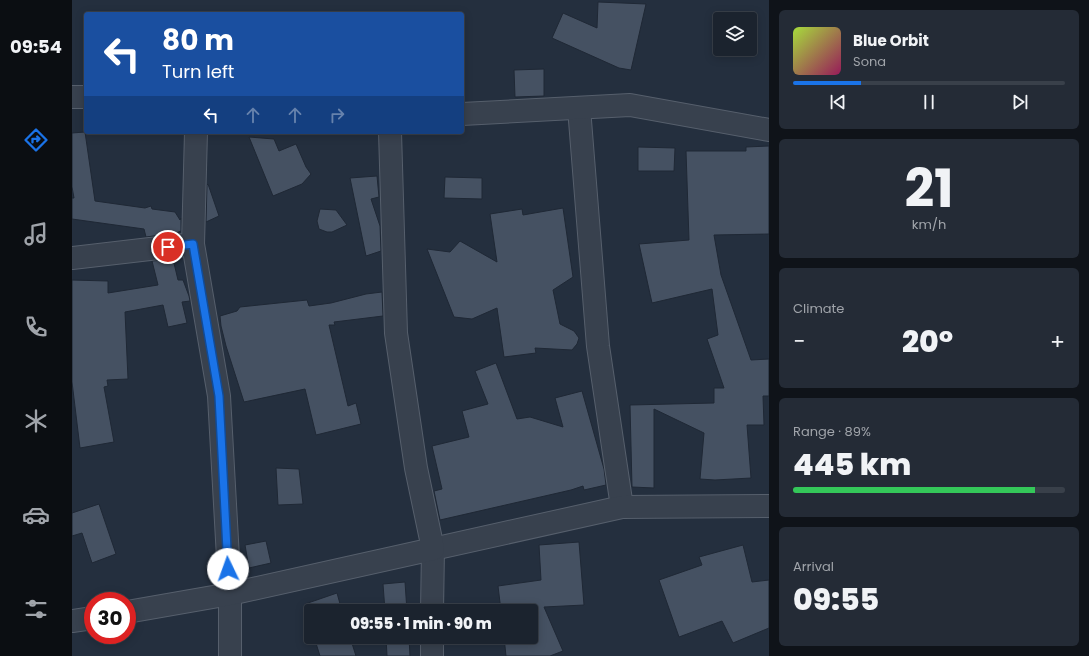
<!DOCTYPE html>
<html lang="en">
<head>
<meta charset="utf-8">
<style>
	:root { --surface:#1b232e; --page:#242b36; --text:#f1f3f6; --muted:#a0a4aa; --line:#39404a; --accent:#1a73e8 }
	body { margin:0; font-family:Poppins,sans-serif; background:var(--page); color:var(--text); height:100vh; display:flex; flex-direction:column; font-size:15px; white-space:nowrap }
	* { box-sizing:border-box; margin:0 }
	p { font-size:13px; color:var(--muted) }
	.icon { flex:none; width:22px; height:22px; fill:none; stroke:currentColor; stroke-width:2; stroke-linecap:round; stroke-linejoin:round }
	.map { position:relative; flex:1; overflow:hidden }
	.sheet { display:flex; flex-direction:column; gap:10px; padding:10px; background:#0f1319; width:320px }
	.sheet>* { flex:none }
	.banner { position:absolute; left:12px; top:12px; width:380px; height:122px; border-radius:4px; box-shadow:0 2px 10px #0003,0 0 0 1px var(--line); background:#1a4fa0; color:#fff; overflow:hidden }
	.buttons { position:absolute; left:641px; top:12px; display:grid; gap:8px }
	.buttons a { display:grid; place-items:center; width:44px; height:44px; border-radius:4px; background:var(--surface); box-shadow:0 2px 10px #0003,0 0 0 1px var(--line); font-size:20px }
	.speed { position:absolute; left:12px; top:592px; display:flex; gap:8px; font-size:20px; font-weight:700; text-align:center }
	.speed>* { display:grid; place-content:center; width:52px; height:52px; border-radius:50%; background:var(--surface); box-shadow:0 2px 10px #0003,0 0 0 1px var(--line); line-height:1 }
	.speed .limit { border:6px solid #d22; background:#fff; color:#111 }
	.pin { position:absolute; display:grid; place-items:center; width:34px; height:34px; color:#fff; margin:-17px; border:2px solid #fff; border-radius:50%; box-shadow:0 1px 4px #0007 }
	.me { position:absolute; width:44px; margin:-22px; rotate:357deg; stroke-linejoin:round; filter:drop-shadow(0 0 3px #0008) }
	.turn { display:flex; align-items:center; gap:14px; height:84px; padding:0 12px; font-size:18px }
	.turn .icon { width:52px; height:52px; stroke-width:2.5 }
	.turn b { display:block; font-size:28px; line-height:34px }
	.lanes { display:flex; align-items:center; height:38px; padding:0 12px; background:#0003; justify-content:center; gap:20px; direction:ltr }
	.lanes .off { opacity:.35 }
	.big { font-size:30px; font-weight:800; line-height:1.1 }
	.sheet .widget { flex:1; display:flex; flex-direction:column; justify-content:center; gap:6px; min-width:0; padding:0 14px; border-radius:6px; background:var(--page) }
	.sheet .dial { align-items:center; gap:0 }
	.dial b { font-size:52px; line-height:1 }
	.song { display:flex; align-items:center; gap:12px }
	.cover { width:48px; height:48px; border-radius:6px; background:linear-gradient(135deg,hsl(80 70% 55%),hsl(330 70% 35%)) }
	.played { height:4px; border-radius:2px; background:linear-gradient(90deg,var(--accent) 25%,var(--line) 25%) }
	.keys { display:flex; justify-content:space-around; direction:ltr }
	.heat { display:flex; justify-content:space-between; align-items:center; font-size:22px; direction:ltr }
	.charge { height:6px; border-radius:3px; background:linear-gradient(90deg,#34c759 89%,var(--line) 0) }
	.trip { position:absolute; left:232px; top:604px; width:234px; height:40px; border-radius:4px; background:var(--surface); box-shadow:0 2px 10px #0003,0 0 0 1px var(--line); font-weight:800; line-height:40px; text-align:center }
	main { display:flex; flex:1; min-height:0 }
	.tabs { display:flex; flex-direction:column; width:72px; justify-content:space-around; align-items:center; background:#0b0e12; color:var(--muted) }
	.tabs .icon { width:28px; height:28px }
	.tabs .current { color:var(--accent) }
	.tabs b { font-size:18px; color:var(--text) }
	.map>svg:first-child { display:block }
	.building { fill:#455162; stroke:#1f2835 }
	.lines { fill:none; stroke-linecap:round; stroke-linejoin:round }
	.minor-casing { stroke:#565f6c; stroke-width:24 }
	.minor { stroke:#38414e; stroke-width:22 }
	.route-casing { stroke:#114b97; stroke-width:10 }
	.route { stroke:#1a73e8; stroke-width:7 }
</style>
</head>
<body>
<main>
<nav class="tabs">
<b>09:54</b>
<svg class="icon current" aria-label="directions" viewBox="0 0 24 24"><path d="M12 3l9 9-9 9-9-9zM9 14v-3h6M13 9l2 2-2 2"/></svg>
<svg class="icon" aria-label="music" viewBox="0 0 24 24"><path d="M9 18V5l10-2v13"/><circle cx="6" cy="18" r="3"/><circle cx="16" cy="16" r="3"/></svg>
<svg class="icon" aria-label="phone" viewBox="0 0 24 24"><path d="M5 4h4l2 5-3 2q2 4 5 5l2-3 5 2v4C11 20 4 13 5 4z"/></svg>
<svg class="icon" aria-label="climate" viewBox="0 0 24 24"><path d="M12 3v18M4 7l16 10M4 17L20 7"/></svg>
<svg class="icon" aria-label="car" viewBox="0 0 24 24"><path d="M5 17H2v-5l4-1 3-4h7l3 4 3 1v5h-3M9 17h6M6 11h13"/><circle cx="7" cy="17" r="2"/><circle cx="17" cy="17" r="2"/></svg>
<svg class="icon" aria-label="filters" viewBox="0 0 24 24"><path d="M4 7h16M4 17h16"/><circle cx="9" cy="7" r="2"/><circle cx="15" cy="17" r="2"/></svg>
</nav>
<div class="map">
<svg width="697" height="656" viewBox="0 0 697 656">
	<rect width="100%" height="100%" fill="#242f3e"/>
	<g class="building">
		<path d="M 526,2 L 574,4 L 559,70 L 547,68 L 480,38 L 491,13 L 525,28 Z"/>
		<path d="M 472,69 L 472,96 L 443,97 L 442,70 Z"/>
		<path d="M 13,132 L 23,201 L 73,208 L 79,206 L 80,209 L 103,212 L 108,220 L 109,218 L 109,231 L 104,233 L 74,237 L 72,229 L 0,219 L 0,198 L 2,198 L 0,187 L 0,133 Z"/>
		<path d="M 177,137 L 202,139 L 207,151 L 224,144 L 234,167 L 239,174 L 230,184 L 201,196 Z"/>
		<path d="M 697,146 L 697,234 L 642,235 L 649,275 L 679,360 L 697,359 L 697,396 L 691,396 L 692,425 L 675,425 L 679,478 L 643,480 L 628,479 L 632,433 L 582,409 L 582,488 L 560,487 L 558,405 L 642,403 L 642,388 L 652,388 L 635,339 L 646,335 L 640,289 L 580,303 L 567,244 L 617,240 L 614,151 L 674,151 L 674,147 Z"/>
		<path d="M 566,147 L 603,148 L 602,171 L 566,171 Z"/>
		<path d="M 305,176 L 307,197 L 299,199 L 308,226 L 309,251 L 294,256 L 278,178 Z"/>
		<path d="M 373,177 L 410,178 L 410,199 L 372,198 Z"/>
		<path d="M 136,184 L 147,216 L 134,222 L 135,185 Z"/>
		<path d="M 491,208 L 501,277 L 481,290 L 488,324 L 502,331 L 507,338 L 505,344 L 500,350 L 463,348 L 464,353 L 432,357 L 425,308 L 400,319 L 382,317 L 355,249 L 378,252 L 388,241 L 425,262 L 418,214 L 450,209 L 451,215 Z"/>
		<path d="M 248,209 L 264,210 L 275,225 L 260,232 L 255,232 L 247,229 L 245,221 Z"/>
		<path d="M 101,259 L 106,280 L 111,280 L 117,296 L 118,301 L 110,302 L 115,323 L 96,327 L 91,305 L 53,312 L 56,379 L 35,380 L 36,386 L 32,387 L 42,442 L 8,448 L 0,382 L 0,280 L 36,281 L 36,293 L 86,285 L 80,261 Z"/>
		<path d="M 310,292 L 311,316 L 262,322 L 263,325 L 257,325 L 276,406 L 284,403 L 289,424 L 244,435 L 233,389 L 172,402 L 154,346 L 149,326 L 148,316 L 165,311 L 168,307 L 235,300 L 237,306 L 259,303 L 294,294 Z"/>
		<path d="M 424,363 L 445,419 L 458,417 L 491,427 L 483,398 L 510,391 L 532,469 L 534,485 L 512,490 L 511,486 L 499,490 L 368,520 L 362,491 L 370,489 L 360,446 L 397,437 L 390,411 L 416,404 L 403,371 Z"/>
		<path d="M 204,468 L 227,469 L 231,504 L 206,505 Z"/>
		<path d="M 27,504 L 44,554 L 20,563 L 10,533 L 0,536 L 0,513 Z"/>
		<path d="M 194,541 L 199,563 L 177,568 L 173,545 Z"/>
		<path d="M 507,542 L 512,605 L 472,607 L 491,651 L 478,656 L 434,656 L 432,637 L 459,637 L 459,611 L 429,611 L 426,586 L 469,580 L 467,545 Z"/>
		<path d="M 671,545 L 680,582 L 697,580 L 697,628 L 661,643 L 650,621 L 607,637 L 587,580 L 630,565 L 627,557 Z"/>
		<path d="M 333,582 L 335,611 L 313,611 L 311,584 Z"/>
		<path d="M 265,593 L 270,611 L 239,611 L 239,626 L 233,604 Z"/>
		<path d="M 242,637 L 278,637 L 284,656 L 248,656 Z"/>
		<path d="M 314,637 L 337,637 L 338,656 L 315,656 Z"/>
	</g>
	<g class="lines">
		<defs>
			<g id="minor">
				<path d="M 0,97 L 14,97"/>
				<path d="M 507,108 L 526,346 L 550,507"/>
				<path d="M 390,114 L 558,105 L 697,130"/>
				<path d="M 121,244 L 147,396 L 158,594 L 158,656"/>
				<path d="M 0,258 L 121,244 L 124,132"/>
				<path d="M 360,611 L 361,549 L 550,507 L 697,506"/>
				<path d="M 55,612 L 158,594 L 361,549 L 344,468 L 324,333 L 318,132"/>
				<path d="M 0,621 L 21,618"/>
				<path d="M 360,656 L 360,637"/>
			</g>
		</defs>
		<use href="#minor" class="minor-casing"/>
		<use href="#minor" class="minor"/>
	</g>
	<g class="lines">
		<defs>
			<path id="route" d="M 96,247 L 121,244 L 147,396 L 156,569"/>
		</defs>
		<use href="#route" class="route-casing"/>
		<use href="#route" class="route"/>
	</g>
</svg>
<div class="buttons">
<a><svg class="icon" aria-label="layers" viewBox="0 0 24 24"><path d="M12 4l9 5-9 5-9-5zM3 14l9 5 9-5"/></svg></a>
</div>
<div class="speed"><div class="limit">30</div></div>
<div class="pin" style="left:96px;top:247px;background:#d93025"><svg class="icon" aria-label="arrive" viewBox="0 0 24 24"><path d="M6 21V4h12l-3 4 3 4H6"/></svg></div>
<svg class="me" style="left:156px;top:569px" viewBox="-20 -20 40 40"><circle r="19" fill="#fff"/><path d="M0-13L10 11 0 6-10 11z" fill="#1a73e8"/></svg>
<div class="trip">09:55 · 1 min · 90 m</div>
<div class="banner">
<div class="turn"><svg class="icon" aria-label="left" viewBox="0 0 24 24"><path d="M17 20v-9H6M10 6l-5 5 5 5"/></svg><div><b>80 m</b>Turn left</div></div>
<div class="lanes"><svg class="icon" aria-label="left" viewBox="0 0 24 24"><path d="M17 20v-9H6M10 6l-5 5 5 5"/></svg><svg class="icon off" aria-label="ahead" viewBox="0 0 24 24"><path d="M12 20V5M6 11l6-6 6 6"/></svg><svg class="icon off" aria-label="ahead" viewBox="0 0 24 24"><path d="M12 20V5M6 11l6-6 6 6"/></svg><svg class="icon off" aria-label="right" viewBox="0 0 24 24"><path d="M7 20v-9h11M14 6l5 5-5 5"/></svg></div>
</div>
</div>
<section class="sheet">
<div class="widget">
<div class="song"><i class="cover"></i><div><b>Blue Orbit</b><p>Sona</p></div></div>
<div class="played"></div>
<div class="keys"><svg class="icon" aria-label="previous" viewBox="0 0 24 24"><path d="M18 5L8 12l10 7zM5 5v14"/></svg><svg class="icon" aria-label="pause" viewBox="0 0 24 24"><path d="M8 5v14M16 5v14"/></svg><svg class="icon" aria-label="next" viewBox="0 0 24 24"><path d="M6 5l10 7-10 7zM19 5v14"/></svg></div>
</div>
<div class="widget dial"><b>21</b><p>km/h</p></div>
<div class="widget"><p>Climate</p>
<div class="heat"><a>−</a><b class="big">20°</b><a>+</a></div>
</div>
<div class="widget"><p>Range · 89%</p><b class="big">445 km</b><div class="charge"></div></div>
<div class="widget"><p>Arrival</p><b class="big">09:55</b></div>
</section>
</main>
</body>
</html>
